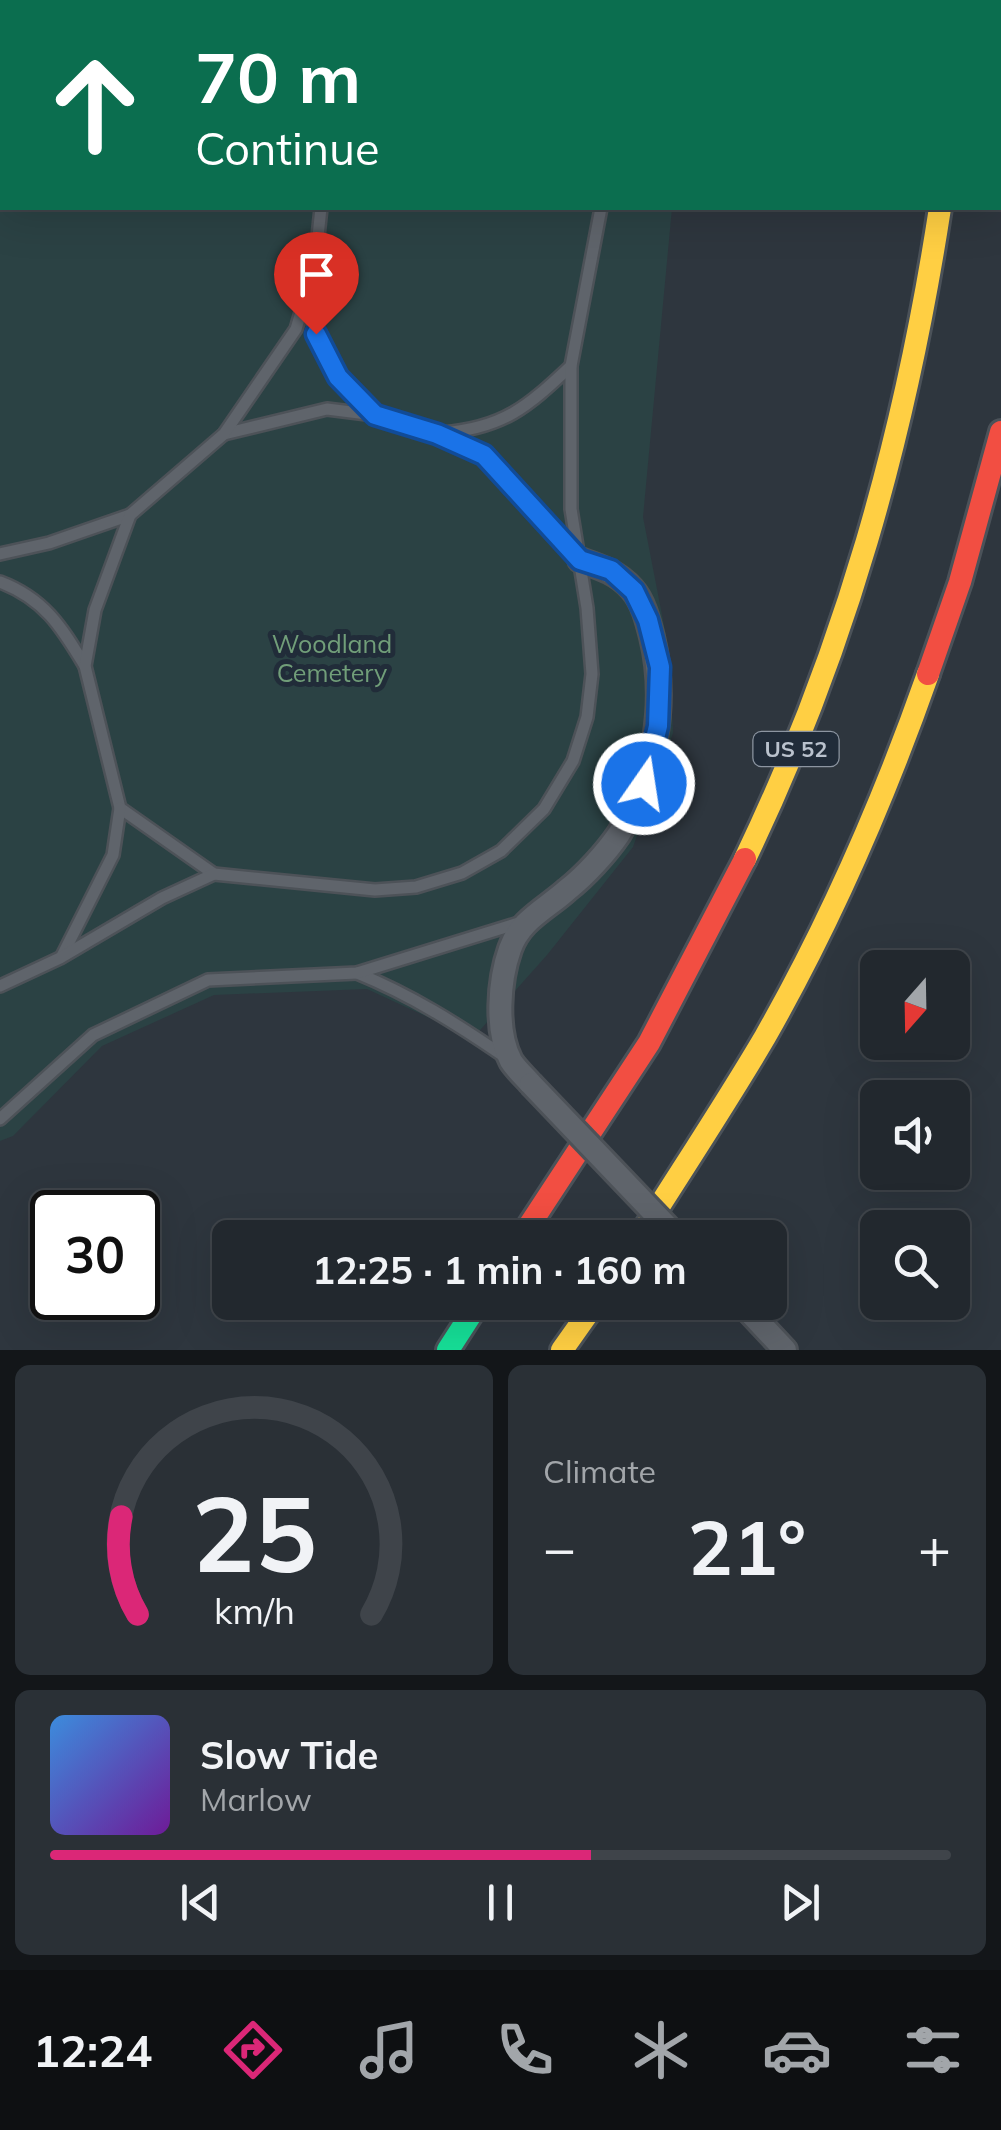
<!DOCTYPE html>
<html lang="en">
<head>
<meta charset="utf-8">
<style>
	:root { --surface:#22282e; --page:#2a3036; --text:#f1f3f6; --muted:#a2a6aa; --line:#3f444a; --accent:#db2777 }
	body { margin:0; font-family:Mulish,sans-serif; background:var(--page); color:var(--text); height:100vh; display:flex; flex-direction:column; font-size:38px; white-space:nowrap }
	* { box-sizing:border-box; margin:0 }
	p { font-size:32px; color:var(--muted) }
	.icon { flex:none; width:55px; height:55px; fill:none; stroke:currentColor; stroke-width:2; stroke-linecap:round; stroke-linejoin:round }
	.map { position:relative; height:1350px; overflow:hidden }
	.panel { display:flex; flex-direction:column; gap:15px; padding:15px; background:#131619; flex:1 }
	.panel>* { flex:none }
	.banner { position:absolute; left:0px; top:0px; width:1002px; height:210px; box-shadow:0 10px 40px #0002,0 0 0 2px var(--line); background:#0b6e4f; color:#fff; overflow:hidden }
	.needle { width:65px; rotate:200deg }
	.fabs { position:absolute; left:860px; top:950px; display:grid; gap:20px }
	.fabs a { display:grid; place-items:center; width:110px; height:110px; border-radius:15px; background:var(--surface); box-shadow:0 10px 40px #0002,0 0 0 2px var(--line); font-size:50px }
	.speed { position:absolute; left:30px; top:1190px; display:flex; gap:20px; font-size:50px; font-weight:700; text-align:center }
	.speed>* { display:grid; place-content:center; width:130px; height:130px; border-radius:50%; background:var(--surface); box-shadow:0 10px 40px #0002,0 0 0 2px var(--line); line-height:1 }
	.speed .limit { border:5px solid #111; border-radius:15px; background:#fff; color:#111 }
	.pin { position:absolute; display:grid; place-items:center; width:85px; height:85px; color:#fff; margin:-102px -42px; border-radius:50% 50% 50% 0; rotate:-45deg; box-shadow:0 0 10px #0007 }
	.pin .icon { rotate:45deg }
	.me { position:absolute; width:110px; margin:-55px; rotate:13deg; stroke-linejoin:round; filter:drop-shadow(0 0 8px #0008) }
	.turn { display:flex; align-items:center; gap:35px; height:210px; padding:0 30px; font-size:45px }
	.turn .icon { width:130px; height:130px; stroke-width:2.5 }
	.turn b { display:block; font-size:70px; line-height:85px }
	.big { font-size:75px; font-weight:700; line-height:1.1 }
	.panel .widget { flex:1; display:flex; flex-direction:column; justify-content:center; gap:15px; min-width:0; padding:0 35px; border-radius:15px; background:var(--page) }
	.panel .dial { align-items:center; gap:0 }
	.dial svg { height:260px; overflow:visible; fill:none; stroke:var(--line); stroke-width:7; stroke-linecap:round; text-anchor:middle }
	.dial text { fill:var(--text); stroke:none }
	.song { display:flex; align-items:center; gap:30px }
	.cover { width:120px; height:120px; border-radius:15px; background:linear-gradient(135deg,hsl(210 70% 55%),hsl(280 70% 35%)) }
	.played { height:10px; border-radius:5px; background:linear-gradient(90deg,var(--accent) 60%,var(--line) 60%) }
	.keys { display:flex; justify-content:space-around; direction:ltr }
	.heat { display:flex; justify-content:space-between; align-items:center; font-size:55px; direction:ltr }
	.panel .tiles { flex:1; display:grid; gap:15px; grid-template-columns:1fr 1fr }
	.widget:last-child { grid-column:span 2 }
	.trip { position:absolute; left:212px; top:1220px; width:575px; height:100px; border-radius:15px; background:var(--surface); box-shadow:0 10px 40px #0002,0 0 0 2px var(--line); font-weight:700; line-height:100px; text-align:center }
	.tabs { display:flex; height:160px; justify-content:space-around; align-items:center; background:#0e1012; color:var(--muted) }
	.tabs .icon { width:70px; height:70px }
	.tabs .on { color:var(--accent) }
	.tabs b { font-size:45px; color:var(--text) }
	.map>svg:first-child { display:block }
	.green { fill:#2b4244 }
	.lines { fill:none; stroke-linecap:round; stroke-linejoin:round }
	.lane-casing { stroke:#4d5258; stroke-width:16 }
	.street-casing { stroke:#4d5258; stroke-width:28 }
	.fast-casing { stroke:#4b5259; stroke-width:28 }
	.slow-casing { stroke:#4b5259; stroke-width:28 }
	.jam-casing { stroke:#4b5259; stroke-width:28 }
	.lane { stroke:#5f646b; stroke-width:11 }
	.street { stroke:#5f646b; stroke-width:22 }
	.fast { stroke:#16e098; stroke-width:22 }
	.slow { stroke:#ffcf43; stroke-width:22 }
	.jam { stroke:#f24e42; stroke-width:22 }
	.street-bridge-casing { stroke:#4d5258; stroke-width:28; stroke-linecap:butt }
	.street-bridge { stroke:#5f646b; stroke-width:22 }
	.route-casing { stroke:#114b97; stroke-width:25 }
	.route { stroke:#1a73e8; stroke-width:18 }
	.labels { text-anchor:middle; dominant-baseline:central; stroke-width:10; stroke-linejoin:round; paint-order:stroke }
	.shield { fill:#212c39; stroke:#8c95a1; stroke-width:2.5 }
	.shield-label { font-size:22px; font-weight:bold; fill:#bac2cd }
	.park-label { font-size:25px; fill:#719e79; stroke:#212c39 }
</style>
</head>
<body>
<div class="map">
<svg width="1001" height="1350" viewBox="0 0 1001 1350">
	<rect width="100%" height="100%" fill="#2e363e"/>
	<path class="green" d="M 0,0 L 784,0 L 2,2 L 2,208 L 672,208 L 643,517 L 669,651 L 673,733 L 633,847 L 547,955 L 473,1038 L 367,989 L 214,995 L 102,1046 L 13,1136 L 0,1141 Z"/>
	<g class="lines">
		<defs>
			<g id="lane">
				<path d="M 287,0 L 288,2"/>
				<path d="M 578,0 L 580,2"/>
				<path d="M 10,2 L 12,0"/>
				<path d="M 309,2 L 310,0"/>
				<path d="M 650,2 L 652,0"/>
				<path d="M 0,13 L 2,11"/>
				<path d="M 306,301 C 322,356 335,375 375,415"/>
				<path d="M 442,433 C 504,428 527,407 571,366"/>
				<path d="M 224,434 L 327,409 L 375,415 L 437,434 L 484,455 L 580,560"/>
				<path d="M 0,554 L 49,543 L 130,515"/>
				<path d="M 0,582 C 45,599 62,628 85,666"/>
				<path d="M 214,874 L 120,808 L 85,666 L 95,610 L 130,515 L 224,434 L 296,329 L 315,265 L 321,208"/>
				<path d="M 62,956 L 113,855 L 120,808"/>
				<path d="M 357,973 C 411,995 457,1024 505,1057"/>
				<path d="M 0,986 L 60,958 L 162,898 L 214,874 L 375,890 L 416,887 L 462,873 L 501,851 L 544,809 L 573,761 L 587,717 L 592,674 L 587,608 L 571,509 L 571,366 L 601,208"/>
				<path d="M 0,1119 L 93,1035 L 208,980 L 357,973 L 522,922"/>
			</g>
			<g id="street">
				<path d="M 531,1084 C 525,1077 516,1069 511,1061 C 495,1031 499,980 510,949 C 520,920 546,909 567,890 C 585,876 606,853 619,834 C 655,777 668,703 652,637 C 648,621 643,601 632,589 C 617,572 600,567 580,560"/>
				<path d="M 740,1302 L 785,1350"/>
			</g>
			<path id="fast" d="M 448,1350 L 479,1302"/>
			<g id="slow">
				<path d="M 745,859 C 845,651 905,436 940,208"/>
				<path d="M 639,1238 C 681,1171 725,1105 765,1037 C 831,921 884,799 928,674"/>
				<path d="M 562,1350 L 596,1302"/>
			</g>
			<g id="jam">
				<path d="M 963,0 L 963,2"/>
				<path d="M 928,674 L 960,582 L 1001,432"/>
				<path d="M 521,1238 L 649,1043 L 745,859"/>
			</g>
		</defs>
		<use href="#lane" class="lane-casing"/>
		<use href="#street" class="street-casing"/>
		<use href="#fast" class="fast-casing"/>
		<use href="#slow" class="slow-casing"/>
		<use href="#jam" class="jam-casing"/>
		<use href="#lane" class="lane"/>
		<use href="#street" class="street"/>
		<use href="#fast" class="fast"/>
		<use href="#slow" class="slow"/>
		<use href="#jam" class="jam"/>
		<defs>
			<path id="street-bridge" d="M 531,1084 L 678,1238"/>
		</defs>
		<use href="#street-bridge" class="street-bridge-casing"/>
		<use href="#street-bridge" class="street-bridge"/>
	</g>
	<g class="lines">
		<defs>
			<path id="route" d="M 316,334 L 338,377 L 375,415 L 437,434 L 484,455 L 580,560 L 611,570 L 634,591 L 648,620 L 660,667 L 658,726 L 644,784"/>
		</defs>
		<use href="#route" class="route-casing"/>
		<use href="#route" class="route"/>
	</g>
	<g class="labels">
		<rect class="shield" x="753.5" y="732" width="85" height="34" rx="8"/>
		<g class="shield-label">
			<text x="796" y="749">US 52</text>
		</g>
		<g class="park-label">
			<text x="332" y="643">Woodland<tspan x="332" dy="29">Cemetery</tspan></text>
		</g>
	</g>
</svg>
<div class="fabs">
<a><svg class="needle" viewBox="-14 -14 28 28"><path d="M0-13l5 13h-10z" fill="#e53935"/><path d="M0 13l5-13h-10z" fill="#a2a6aa"/></svg></a>
<a><svg class="icon" aria-label="sound" viewBox="0 0 24 24"><path d="M4 9h4l5-4v14l-5-4H4zM17 9q2 3 0 6"/></svg></a>
<a><svg class="icon" aria-label="search" viewBox="0 0 24 24"><circle cx="10" cy="10" r="6"/><path d="M15 15l6 6"/></svg></a>
</div>
<div class="speed"><div class="limit">30</div></div>
<div class="pin" style="left:316px;top:334px;background:#d93025"><svg class="icon" aria-label="arrive" viewBox="0 0 24 24"><path d="M6 21V4h12l-3 4 3 4H6"/></svg></div>
<svg class="me" style="left:644px;top:784px" viewBox="-20 -20 40 40"><circle r="17" fill="#1a73e8" stroke="#fff" stroke-width="3"/><path d="M0-11L8 9 0 5-8 9z" fill="#fff"/></svg>
<div class="trip">12:25 · 1 min · 160 m</div>
<div class="banner">
<div class="turn"><svg class="icon" aria-label="ahead" viewBox="0 0 24 24"><path d="M12 20V5M6 11l6-6 6 6"/></svg><div><b>70 m</b>Continue</div></div>
</div>
</div>
<section class="panel">
<div class="tiles">
<div class="widget dial"><svg viewBox="0 0 100 80">
<path d="M14 69A42 42 0 1 1 86 69"/>
<path d="M14 69A42 42 0 0 1 9 39" stroke="#db2777"/>
<text x="50" y="56" font-size="32" font-weight="700">25</text>
<text x="50" y="72" font-size="11">km/h</text>
</svg></div>
<div class="widget"><p>Climate</p>
<div class="heat"><a>−</a><b class="big">21°</b><a>+</a></div>
</div>
<div class="widget">
<div class="song"><i class="cover"></i><div><b>Slow Tide</b><p>Marlow</p></div></div>
<div class="played"></div>
<div class="keys"><svg class="icon" aria-label="previous" viewBox="0 0 24 24"><path d="M18 5L8 12l10 7zM5 5v14"/></svg><svg class="icon" aria-label="pause" viewBox="0 0 24 24"><path d="M8 5v14M16 5v14"/></svg><svg class="icon" aria-label="next" viewBox="0 0 24 24"><path d="M6 5l10 7-10 7zM19 5v14"/></svg></div>
</div>
</div>
</section>
<nav class="tabs">
<b>12:24</b>
<svg class="icon on" aria-label="directions" viewBox="0 0 24 24"><path d="M12 3l9 9-9 9-9-9zM9 14v-3h6M13 9l2 2-2 2"/></svg>
<svg class="icon" aria-label="music" viewBox="0 0 24 24"><path d="M9 18V5l10-2v13"/><circle cx="6" cy="18" r="3"/><circle cx="16" cy="16" r="3"/></svg>
<svg class="icon" aria-label="phone" viewBox="0 0 24 24"><path d="M5 4h4l2 5-3 2q2 4 5 5l2-3 5 2v4C11 20 4 13 5 4z"/></svg>
<svg class="icon" aria-label="climate" viewBox="0 0 24 24"><path d="M12 3v18M4 7l16 10M4 17L20 7"/></svg>
<svg class="icon" aria-label="car" viewBox="0 0 24 24"><path d="M5 17H2v-5l4-1 3-4h7l3 4 3 1v5h-3M9 17h6M6 11h13"/><circle cx="7" cy="17" r="2"/><circle cx="17" cy="17" r="2"/></svg>
<svg class="icon" aria-label="filters" viewBox="0 0 24 24"><path d="M4 7h16M4 17h16"/><circle cx="9" cy="7" r="2"/><circle cx="15" cy="17" r="2"/></svg>
</nav>
</body>
</html>
